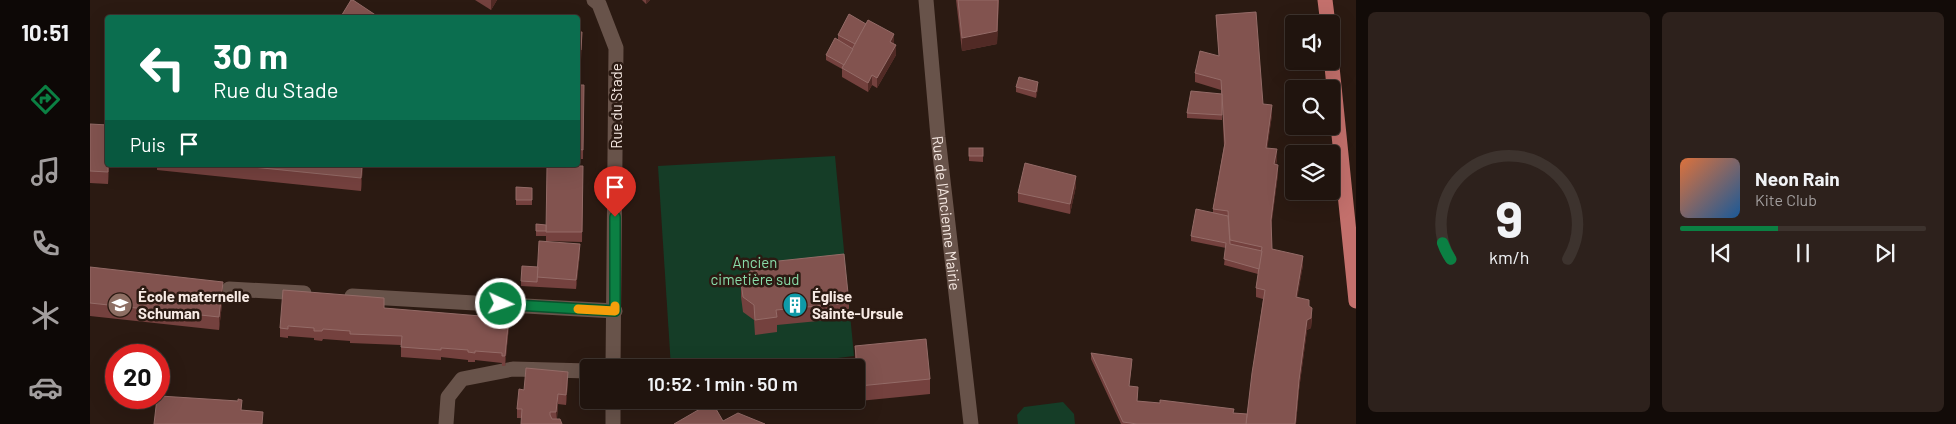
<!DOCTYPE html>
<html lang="fr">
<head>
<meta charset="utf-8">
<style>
	:root { --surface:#20140e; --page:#2d211c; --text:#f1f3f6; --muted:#a29e9e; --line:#3d332e; --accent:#0b8043 }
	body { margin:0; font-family:Barlow,sans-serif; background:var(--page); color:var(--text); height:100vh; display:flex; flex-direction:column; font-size:19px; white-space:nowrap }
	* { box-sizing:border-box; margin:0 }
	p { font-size:16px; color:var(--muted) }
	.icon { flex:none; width:28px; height:28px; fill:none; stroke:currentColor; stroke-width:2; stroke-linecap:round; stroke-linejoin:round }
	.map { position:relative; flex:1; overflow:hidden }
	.sheet { display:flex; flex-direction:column; gap:12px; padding:12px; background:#120b08; width:600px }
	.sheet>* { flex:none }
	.banner { position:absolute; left:15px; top:15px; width:475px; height:152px; border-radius:5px; box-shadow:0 5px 20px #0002,0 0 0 1px var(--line); background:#0b6e4f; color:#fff; overflow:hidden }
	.controls { position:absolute; left:1195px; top:15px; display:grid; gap:10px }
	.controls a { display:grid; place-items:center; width:55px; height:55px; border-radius:5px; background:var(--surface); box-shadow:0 5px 20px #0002,0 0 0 1px var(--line); font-size:25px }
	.speed { position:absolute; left:15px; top:344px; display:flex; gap:10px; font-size:25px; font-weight:700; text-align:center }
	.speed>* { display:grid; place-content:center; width:65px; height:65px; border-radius:50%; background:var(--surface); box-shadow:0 5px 20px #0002,0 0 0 1px var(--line); line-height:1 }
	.speed .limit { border:8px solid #d22; background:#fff; color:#111 }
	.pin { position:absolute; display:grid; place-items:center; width:42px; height:42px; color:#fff; margin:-51px -21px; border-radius:50% 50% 50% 0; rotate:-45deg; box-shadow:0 0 5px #0007 }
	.pin .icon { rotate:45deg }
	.me { position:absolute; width:55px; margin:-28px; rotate:93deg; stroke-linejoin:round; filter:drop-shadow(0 0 4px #0008) }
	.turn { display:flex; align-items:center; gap:18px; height:105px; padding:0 25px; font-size:22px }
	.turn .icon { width:65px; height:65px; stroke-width:2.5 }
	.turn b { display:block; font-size:35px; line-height:42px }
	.then { display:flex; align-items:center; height:48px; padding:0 25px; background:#0003; gap:10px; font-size:19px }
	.sheet .tile { flex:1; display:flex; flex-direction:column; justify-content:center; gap:8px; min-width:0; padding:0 18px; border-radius:8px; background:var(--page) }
	.sheet .dial { align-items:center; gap:0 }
	.dial svg { height:130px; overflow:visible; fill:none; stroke:var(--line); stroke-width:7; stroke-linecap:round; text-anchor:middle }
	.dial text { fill:var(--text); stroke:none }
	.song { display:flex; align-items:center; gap:15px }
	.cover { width:60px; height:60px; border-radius:8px; background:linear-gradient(135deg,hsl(20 70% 55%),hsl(210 70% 35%)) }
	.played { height:5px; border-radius:2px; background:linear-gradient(90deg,var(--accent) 40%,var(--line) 40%) }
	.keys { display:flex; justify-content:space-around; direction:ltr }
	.sheet .tiles { flex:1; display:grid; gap:12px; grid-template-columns:repeat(2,1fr) }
	.trip { position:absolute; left:490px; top:359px; width:285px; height:50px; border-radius:5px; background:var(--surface); box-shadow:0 5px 20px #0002,0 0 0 1px var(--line); font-weight:600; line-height:50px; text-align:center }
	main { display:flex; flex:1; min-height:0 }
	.dock { display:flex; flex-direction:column; width:90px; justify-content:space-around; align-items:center; background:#0d0806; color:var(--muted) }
	.dock .icon { width:35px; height:35px }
	.dock .on { color:var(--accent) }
	.dock b { font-size:22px; color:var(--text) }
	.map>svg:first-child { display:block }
	.green { fill:#153d27 }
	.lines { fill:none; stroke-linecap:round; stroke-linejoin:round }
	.minor { stroke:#68534a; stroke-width:15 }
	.major { stroke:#c3706c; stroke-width:15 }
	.wall { fill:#74413e }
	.shaded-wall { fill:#512a25 }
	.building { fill:#82534f; stroke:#946b67 }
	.route-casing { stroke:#07532c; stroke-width:12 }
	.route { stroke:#0b8043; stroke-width:9 }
	.slow { stroke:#f59e0b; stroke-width:9 }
	.labels { text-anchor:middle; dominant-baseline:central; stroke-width:5; stroke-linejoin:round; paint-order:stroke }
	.street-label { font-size:15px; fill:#f7eae4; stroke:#2b1a12 }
	.park-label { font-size:15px; fill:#89dca9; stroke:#2b1a12 }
	.poi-label { font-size:15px; font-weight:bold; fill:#f7eae4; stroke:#2b1a12; text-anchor:start }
</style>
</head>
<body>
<main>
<nav class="dock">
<b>10:51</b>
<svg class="icon on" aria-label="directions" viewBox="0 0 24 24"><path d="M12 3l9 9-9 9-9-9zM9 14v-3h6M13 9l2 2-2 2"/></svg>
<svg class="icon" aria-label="music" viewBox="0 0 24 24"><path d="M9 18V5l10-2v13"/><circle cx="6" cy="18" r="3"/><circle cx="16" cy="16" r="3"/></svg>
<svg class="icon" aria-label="phone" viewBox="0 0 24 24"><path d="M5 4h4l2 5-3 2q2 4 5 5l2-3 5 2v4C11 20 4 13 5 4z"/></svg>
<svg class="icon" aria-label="climate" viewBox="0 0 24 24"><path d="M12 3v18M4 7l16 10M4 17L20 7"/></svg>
<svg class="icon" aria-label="car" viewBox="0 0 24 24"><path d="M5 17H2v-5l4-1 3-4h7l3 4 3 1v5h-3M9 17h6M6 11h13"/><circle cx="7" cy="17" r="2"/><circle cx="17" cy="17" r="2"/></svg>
</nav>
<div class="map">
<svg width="1266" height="424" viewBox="0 0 1266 424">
	<rect width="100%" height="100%" fill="#2b1a12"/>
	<g class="green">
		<path d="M 745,156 L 764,356 L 673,367 L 581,367 L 568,166 Z"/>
		<path d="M 973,402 L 984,414 L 985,424 L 928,424 L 927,415 L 934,407 Z"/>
	</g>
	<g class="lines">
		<g class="minor">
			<path d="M 504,0 L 509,4 L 526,48 L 523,368"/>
			<path id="s1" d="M 836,0 L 848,137 L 881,424"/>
			<path d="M 139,289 L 214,293"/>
			<path d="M 262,296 L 525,311"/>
			<path d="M 356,424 L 358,397 L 372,379 L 423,369 L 499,371"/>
			<path d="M 523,424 L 523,400"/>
		</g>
		<g class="major">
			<path d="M 1235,0 L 1238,24"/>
			<path d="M 1241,57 L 1266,301"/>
		</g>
	</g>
	<g class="wall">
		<path d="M 385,0 L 407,0 L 401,10 Z"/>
		<path d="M 552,0 L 560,0 L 556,4 Z"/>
		<path d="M 866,0 L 909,0 L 907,44 L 872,51 Z"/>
		<path d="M 1126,15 L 1173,104 L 1182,115 L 1177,148 L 1187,159 L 1186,165 L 1188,174 L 1181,226 L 1182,249 L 1213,265 L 1207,297 L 1219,306 L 1222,318 L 1221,328 L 1217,330 L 1209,390 L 1206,424 L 1031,424 L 1001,359 L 1001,353 L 1042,364 L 1039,386 L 1048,393 L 1047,401 L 1144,413 L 1157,414 L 1173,299 L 1166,297 L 1166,288 L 1168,274 L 1134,265 L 1136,248 L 1101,241 L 1101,236 L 1123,213 L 1123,209 L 1134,146 L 1132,103 L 1132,120 L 1097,118 L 1097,113 L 1131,94 L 1131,90 L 1105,82 L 1105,73 L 1129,56 Z"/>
		<path d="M 488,32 L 492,32 L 491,60 L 489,60 L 488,85 Z"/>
		<path d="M 748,35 L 804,44 L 806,55 L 787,88 L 782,85 L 778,92 L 752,77 L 752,69 L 736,60 L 736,55 L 748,40 Z"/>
		<path d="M 488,85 L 494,85 L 493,159 L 488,159 Z"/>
		<path d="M 926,87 L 948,88 L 946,98 L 926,92 Z"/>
		<path d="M 0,124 L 18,165 L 19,165 L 18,184 L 0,183 Z"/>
		<path d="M 879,148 L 893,148 L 893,162 L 879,161 Z"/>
		<path d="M 67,165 L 273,165 L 271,191 L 67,170 Z"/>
		<path d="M 493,166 L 492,242 L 456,241 L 456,236 L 446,236 L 446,224 L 456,225 Z"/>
		<path d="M 986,186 L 980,214 L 928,202 L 928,193 Z"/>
		<path d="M 426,187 L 442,188 L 442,205 L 426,205 Z"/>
		<path d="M 490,253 L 486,289 L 431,286 L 431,281 L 448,267 Z"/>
		<path d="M 679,262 L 759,303 L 759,318 L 687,325 L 687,332 L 665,335 L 664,320 L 653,312 L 651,297 L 651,282 L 679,269 Z"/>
		<path d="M 0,267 L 133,295 L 129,330 L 0,316 Z"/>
		<path d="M 294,308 L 419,326 L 415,366 L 412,366 L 412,363 L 385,360 L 385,362 L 378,362 L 378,360 L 351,357 L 351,360 L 311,357 L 311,345 L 260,343 L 260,341 L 233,339 L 232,341 L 224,340 L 224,338 L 198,336 L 198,338 L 190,337 L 190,328 Z"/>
		<path d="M 765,346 L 840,379 L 840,394 L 769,401 L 766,368 L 765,368 Z"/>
		<path d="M 478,382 L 476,405 L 468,404 L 467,419 L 427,418 L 427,409 L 434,390 Z"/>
	</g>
	<g class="shaded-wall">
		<path d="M 401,0 L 407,0 L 401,10 Z"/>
		<path d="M 556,0 L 560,0 L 556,4 Z"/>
		<path d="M 908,0 L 907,44 L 872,51 L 872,38 Z"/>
		<path d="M 804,34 L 804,44 L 800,52 L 800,42 Z"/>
		<path d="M 806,45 L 806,55 L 787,88 L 787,78 Z"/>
		<path d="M 782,75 L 782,85 L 778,92 L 778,83 Z"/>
		<path d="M 948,82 L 948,88 L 946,98 L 946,92 Z"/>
		<path d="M 1182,105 L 1182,115 L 1176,158 L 1176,148 Z"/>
		<path d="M 1187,149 L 1187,159 L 1184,174 L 1184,164 Z"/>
		<path d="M 18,165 L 19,165 L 18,184 Z"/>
		<path d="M 272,165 L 273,165 L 271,191 L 271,178 Z"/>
		<path d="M 1188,165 L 1188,174 L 1181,229 L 1181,220 Z"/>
		<path d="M 986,176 L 986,186 L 980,214 L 980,204 Z"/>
		<path d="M 490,244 L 490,253 L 486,289 L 486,280 Z"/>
		<path d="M 1213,256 L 1213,265 L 1206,306 L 1206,297 Z"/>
		<path d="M 133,282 L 133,295 L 129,330 L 129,317 Z"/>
		<path d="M 1222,308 L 1221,328 L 1217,330 L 1209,390 L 1206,424 L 1205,424 L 1209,380 L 1217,320 Z"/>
		<path d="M 419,316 L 419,326 L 415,366 L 415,356 Z"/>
		<path d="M 478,372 L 478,382 L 476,405 L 476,395 Z"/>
		<path d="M 468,394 L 468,404 L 466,422 L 466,412 Z"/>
	</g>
	<g class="building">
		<path d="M 261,0 L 263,0 L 290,18 L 250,18 Z"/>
		<path d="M 868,0 L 908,0 L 907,31 L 872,38 Z"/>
		<path d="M 1166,12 L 1173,104 L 1182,105 L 1176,148 L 1187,149 L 1184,164 L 1188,165 L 1181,220 L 1182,249 L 1213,256 L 1206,297 L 1219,300 L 1219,306 L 1222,308 L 1221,318 L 1217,320 L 1209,380 L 1205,424 L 1156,424 L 1162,373 L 1175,290 L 1166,288 L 1172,247 L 1140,240 L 1138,211 L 1123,209 L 1135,143 L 1131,80 L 1105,73 L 1110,51 L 1129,56 L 1126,15 Z"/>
		<path d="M 759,14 L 776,24 L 765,44 L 748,35 Z"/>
		<path d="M 778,20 L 804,34 L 800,42 L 806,45 L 787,78 L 782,75 L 778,83 L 752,68 Z"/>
		<path d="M 488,32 L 492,32 L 491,50 L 489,50 L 489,64 L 488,64 Z"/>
		<path d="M 745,38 L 763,49 L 754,65 L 736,55 Z"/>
		<path d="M 929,77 L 948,82 L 946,92 L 926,87 Z"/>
		<path d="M 488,85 L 494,85 L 493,150 L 488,149 Z"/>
		<path d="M 1101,91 L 1132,94 L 1132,115 L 1097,113 Z"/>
		<path d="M 0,124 L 18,125 L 18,172 L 0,171 Z"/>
		<rect x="879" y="148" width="14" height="8"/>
		<path d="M 935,163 L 986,176 L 980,204 L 928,193 Z"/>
		<path d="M 143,165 L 272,165 L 271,178 Z"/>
		<path d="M 457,166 L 493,166 L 492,232 L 456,232 Z"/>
		<path d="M 426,187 L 442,188 L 442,200 L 426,200 Z"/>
		<path d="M 1106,209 L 1138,216 L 1140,244 L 1172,251 L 1169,269 L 1134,259 L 1136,243 L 1101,236 Z"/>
		<path d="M 446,224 L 456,225 L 456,231 L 446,231 Z"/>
		<path d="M 449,241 L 490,244 L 486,280 L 447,277 Z"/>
		<path d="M 754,254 L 759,303 L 686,310 L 687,317 L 665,320 L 664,305 L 653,297 L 651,282 L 660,271 L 680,269 L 679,262 Z"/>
		<path d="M 432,266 L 448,267 L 447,282 L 431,281 Z"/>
		<path d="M 0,267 L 133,282 L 129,317 L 0,303 Z"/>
		<path d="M 193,290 L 294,298 L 294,308 L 415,318 L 415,316 L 419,316 L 415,356 L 412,356 L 412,353 L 385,351 L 385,353 L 378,352 L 378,350 L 351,348 L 351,350 L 311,347 L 312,336 L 260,334 L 260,331 L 233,329 L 232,331 L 224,331 L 224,328 L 198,326 L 198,329 L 190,328 Z"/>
		<path d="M 836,339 L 840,379 L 769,386 L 765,346 Z"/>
		<path d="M 1001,353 L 1042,359 L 1039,386 L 1048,387 L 1047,401 L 1070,403 L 1070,400 L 1144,409 L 1143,413 L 1157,414 L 1156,424 L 1047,424 L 1033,422 Z"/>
		<path d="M 436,368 L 478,372 L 476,395 L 468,394 L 466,412 L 460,412 L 460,415 L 462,419 L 470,419 L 472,424 L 431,424 L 432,409 L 427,409 L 429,389 L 434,390 Z"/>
		<path d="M 69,393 L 70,393 L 70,396 L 148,401 L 148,399 L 152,400 L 151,410 L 173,412 L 172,424 L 64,424 L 67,398 L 69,398 Z"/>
		<path d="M 622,402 L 633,421 L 648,413 L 675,424 L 584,424 Z"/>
	</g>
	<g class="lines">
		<defs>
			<path id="route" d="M 411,304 L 525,311 L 525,217"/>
		</defs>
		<use href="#route" class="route-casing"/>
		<use href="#route" class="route"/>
		<path class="slow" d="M 488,309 L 525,311 L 525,306"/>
	</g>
	<defs>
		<symbol id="school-disc" viewBox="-11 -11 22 22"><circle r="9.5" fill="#8d6e63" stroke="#2b1a12"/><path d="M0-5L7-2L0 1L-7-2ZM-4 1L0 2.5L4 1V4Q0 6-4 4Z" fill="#fff"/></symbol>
		<symbol id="building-disc" viewBox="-11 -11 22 22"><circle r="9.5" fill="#0f9aa8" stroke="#2b1a12"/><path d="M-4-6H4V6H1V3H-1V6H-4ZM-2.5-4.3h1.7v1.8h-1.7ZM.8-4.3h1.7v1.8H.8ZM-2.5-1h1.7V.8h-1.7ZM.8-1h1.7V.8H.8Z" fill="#fff"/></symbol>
	</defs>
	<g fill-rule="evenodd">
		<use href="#school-disc" x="16" y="291" width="28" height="28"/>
		<use href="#building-disc" x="691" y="291" width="28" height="28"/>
	</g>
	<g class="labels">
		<g class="street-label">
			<text transform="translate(526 106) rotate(-90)">Rue du Stade</text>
			<text stroke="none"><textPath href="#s1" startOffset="214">Rue de l'Ancienne Mairie</textPath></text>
		</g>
		<g class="park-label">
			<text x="665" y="262">Ancien<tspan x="665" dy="17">cimetière sud</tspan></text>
		</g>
		<g class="poi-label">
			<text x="48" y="296">École maternelle<tspan x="48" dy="17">Schuman</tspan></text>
			<text x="722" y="296">Église<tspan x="722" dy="17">Sainte-Ursule</tspan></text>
		</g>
	</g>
</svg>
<div class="controls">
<a><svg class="icon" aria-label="sound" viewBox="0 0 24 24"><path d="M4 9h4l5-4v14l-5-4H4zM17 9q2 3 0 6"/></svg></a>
<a><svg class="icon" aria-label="search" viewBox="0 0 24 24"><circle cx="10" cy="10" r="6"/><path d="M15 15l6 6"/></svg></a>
<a><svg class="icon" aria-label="layers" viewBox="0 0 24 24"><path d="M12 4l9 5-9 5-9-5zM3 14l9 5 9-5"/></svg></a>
</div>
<div class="speed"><div class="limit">20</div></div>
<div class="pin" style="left:525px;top:217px;background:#d93025"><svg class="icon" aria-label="arrive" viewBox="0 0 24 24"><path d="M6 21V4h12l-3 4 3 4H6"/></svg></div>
<svg class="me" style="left:411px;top:304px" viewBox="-20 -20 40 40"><circle r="17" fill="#0b8043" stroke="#fff" stroke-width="3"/><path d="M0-11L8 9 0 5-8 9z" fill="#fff"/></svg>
<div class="trip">10:52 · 1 min · 50 m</div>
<div class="banner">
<div class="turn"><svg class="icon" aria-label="left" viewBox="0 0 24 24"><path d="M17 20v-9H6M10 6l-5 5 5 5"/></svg><div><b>30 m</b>Rue du Stade</div></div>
<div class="then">Puis<svg class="icon" aria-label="arrive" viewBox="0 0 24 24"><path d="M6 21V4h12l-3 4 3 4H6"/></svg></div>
</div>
</div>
<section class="sheet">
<div class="tiles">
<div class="tile dial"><svg viewBox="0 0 100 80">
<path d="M14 69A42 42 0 1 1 86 69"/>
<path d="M14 69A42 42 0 0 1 9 59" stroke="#0b8043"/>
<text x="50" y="56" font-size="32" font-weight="700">9</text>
<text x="50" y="72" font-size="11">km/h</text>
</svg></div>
<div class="tile">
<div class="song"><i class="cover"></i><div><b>Neon Rain</b><p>Kite Club</p></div></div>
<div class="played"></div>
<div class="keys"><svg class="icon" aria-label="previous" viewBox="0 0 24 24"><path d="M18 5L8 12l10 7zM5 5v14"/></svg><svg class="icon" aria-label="pause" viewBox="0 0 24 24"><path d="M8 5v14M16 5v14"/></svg><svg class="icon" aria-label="next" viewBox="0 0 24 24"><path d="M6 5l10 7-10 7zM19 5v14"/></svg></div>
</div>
</div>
</section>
</main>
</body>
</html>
